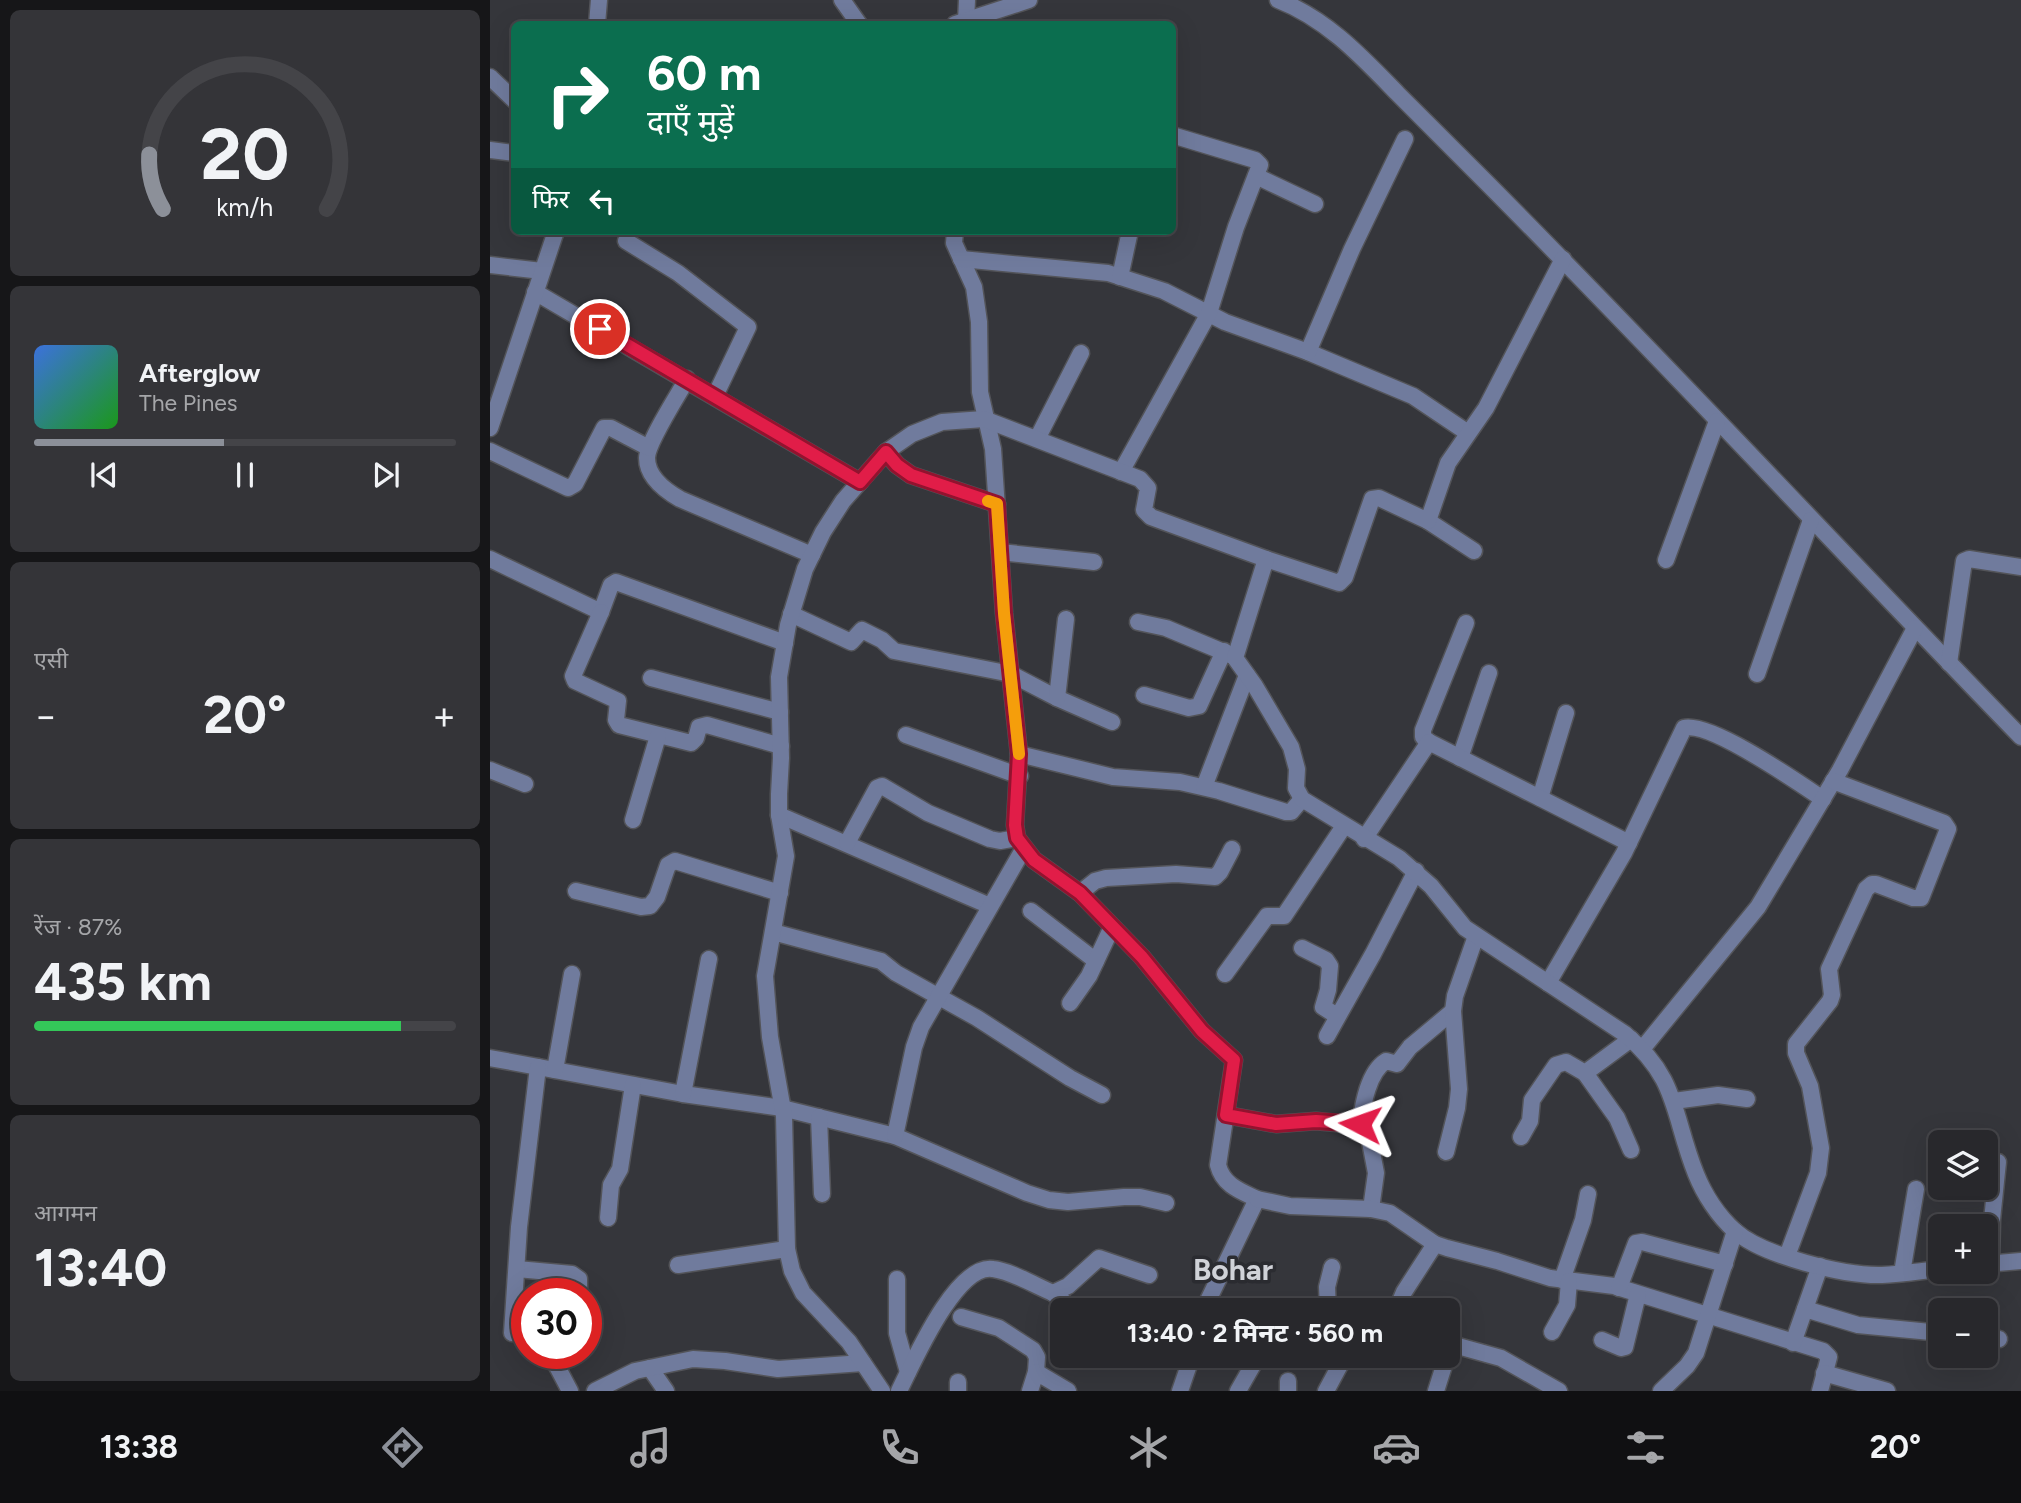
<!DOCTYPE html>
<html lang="hi">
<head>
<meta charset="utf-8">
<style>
	:root { --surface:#28282c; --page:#343438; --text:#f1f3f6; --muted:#a5a6a9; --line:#444448; --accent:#8c9099 }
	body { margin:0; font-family:Figtree,"Noto Sans Devanagari",sans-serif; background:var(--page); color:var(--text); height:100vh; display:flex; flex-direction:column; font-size:26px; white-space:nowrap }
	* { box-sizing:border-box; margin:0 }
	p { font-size:23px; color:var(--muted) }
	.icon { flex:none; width:38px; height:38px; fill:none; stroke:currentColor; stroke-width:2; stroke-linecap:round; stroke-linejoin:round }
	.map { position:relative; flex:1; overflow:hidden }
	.panel { display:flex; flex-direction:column; gap:10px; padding:10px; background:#161618; width:490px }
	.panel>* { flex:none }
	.guide { position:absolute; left:21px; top:21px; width:665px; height:214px; border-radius:10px; box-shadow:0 7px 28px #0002,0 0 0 2px var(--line); background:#0b6e4f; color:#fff; overflow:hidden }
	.fabs { position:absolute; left:1438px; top:1130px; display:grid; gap:14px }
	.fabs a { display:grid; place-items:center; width:70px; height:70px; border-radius:10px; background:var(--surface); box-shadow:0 7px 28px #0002,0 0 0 2px var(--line); font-size:35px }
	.speed { position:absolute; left:21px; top:1278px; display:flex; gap:14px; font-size:35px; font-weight:700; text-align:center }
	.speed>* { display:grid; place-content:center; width:91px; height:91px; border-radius:50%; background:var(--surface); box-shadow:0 7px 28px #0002,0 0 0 2px var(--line); line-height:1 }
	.speed .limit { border:10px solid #d22; background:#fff; color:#111 }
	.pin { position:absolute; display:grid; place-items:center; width:60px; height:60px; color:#fff; margin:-30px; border:4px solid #fff; border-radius:50%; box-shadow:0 2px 7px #0007 }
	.me { position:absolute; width:77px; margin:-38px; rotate:274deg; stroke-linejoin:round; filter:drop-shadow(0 0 5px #0008) }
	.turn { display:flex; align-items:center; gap:24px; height:147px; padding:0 21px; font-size:32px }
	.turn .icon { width:91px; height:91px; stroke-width:2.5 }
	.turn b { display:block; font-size:49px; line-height:60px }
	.then { display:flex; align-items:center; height:66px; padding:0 21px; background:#0003; gap:14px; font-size:26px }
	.big { font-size:52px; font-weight:700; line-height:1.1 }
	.panel .card { flex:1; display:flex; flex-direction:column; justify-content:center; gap:10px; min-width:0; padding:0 24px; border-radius:10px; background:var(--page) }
	.panel .dial { align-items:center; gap:0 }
	.dial svg { height:182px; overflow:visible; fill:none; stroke:var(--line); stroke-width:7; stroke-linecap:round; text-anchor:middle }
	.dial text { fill:var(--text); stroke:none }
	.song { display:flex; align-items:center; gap:21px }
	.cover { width:84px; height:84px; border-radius:10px; background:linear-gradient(135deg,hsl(220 70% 55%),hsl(120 70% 35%)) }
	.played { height:7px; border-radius:4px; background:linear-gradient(90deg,var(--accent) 45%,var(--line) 45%) }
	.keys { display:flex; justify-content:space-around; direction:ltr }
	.heat { display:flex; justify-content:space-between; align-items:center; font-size:38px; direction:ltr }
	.charge { height:10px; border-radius:5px; background:linear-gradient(90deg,#34c759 87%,var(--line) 0) }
	.trip { position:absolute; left:560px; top:1298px; width:410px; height:70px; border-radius:10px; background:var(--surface); box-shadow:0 7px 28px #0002,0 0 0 2px var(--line); font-weight:700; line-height:70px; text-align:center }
	.menu { display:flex; height:112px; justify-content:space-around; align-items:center; background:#101012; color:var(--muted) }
	.menu .icon { width:49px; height:49px }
	.menu .selected { color:var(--accent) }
	.menu b { font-size:32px; color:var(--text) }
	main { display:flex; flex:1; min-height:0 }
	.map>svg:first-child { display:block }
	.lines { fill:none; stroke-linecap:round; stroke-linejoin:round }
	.minor-casing { stroke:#535459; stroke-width:19 }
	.minor { stroke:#707b9d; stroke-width:16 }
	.route-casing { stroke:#92132f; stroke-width:18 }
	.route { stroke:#e11d48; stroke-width:12 }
	.slow { stroke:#f59e0b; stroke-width:12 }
	.labels { text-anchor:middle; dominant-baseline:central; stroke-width:7; stroke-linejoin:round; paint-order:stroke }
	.quarter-label { font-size:30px; font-weight:bold; fill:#d0d2d8; stroke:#2b2c31 }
</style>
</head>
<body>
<main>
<section class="panel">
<div class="card dial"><svg viewBox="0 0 100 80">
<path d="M14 69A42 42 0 1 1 86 69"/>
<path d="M14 69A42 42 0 0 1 8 45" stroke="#8c9099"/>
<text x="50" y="56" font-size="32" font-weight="700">20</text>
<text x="50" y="72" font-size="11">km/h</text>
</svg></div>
<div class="card">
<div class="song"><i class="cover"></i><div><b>Afterglow</b><p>The Pines</p></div></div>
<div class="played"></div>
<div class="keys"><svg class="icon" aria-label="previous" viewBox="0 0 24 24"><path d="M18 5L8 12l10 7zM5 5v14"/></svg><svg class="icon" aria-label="pause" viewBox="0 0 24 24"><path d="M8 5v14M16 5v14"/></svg><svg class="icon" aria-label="next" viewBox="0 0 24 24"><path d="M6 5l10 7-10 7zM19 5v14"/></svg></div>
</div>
<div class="card"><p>एसी</p>
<div class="heat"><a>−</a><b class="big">20°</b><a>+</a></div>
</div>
<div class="card"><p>रेंज · 87%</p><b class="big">435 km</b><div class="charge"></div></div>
<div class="card"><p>आगमन</p><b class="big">13:40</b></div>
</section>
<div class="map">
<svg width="1531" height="1391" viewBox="0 0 1531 1391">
	<rect width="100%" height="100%" fill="#35363b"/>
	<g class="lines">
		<defs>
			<g id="minor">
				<path d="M 352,0 L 369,24"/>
				<path d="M 788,0 C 837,19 872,57 908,94 C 938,124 968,154 998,184 C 1178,365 1352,553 1531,737"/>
				<path d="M 476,21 L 477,0"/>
				<path d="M 107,24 L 109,0"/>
				<path d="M 465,24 L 539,0"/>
				<path d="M 0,77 L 24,100"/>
				<path d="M 0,150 L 24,153"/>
				<path d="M 766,176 L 825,204"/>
				<path d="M 465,231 L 464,243 L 484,287 L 489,322 L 490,392 L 503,449 L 514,613 L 529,754 L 525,825 L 527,838 L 544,860 L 590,893 L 652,957 L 712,1031 L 744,1060 L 728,1165 C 733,1185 750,1191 767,1199 L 713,1311"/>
				<path d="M 136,241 L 188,273 L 258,327 L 225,396"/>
				<path d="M 471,259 L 618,273 L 674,291 L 735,322 L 818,352 L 923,396 L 978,433"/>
				<path d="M 0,265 L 52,271"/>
				<path d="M 630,277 L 640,231"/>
				<path d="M 45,292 L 370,482"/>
				<path d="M 818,352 L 862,249 L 915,139"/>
				<path d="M 197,379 C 188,395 157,443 157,458 C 157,477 176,491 190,499 L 322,555"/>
				<path d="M 0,428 L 66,231"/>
				<path d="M 547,439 L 591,353"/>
				<path d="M 0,451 L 78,488 L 85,484 L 114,428 L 121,428 L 159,448"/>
				<path d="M 396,452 L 407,465 L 421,475 L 507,504"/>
				<path d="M 631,472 L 719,313 L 746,227 L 770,165 L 765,160 L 682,135"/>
				<path d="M 938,521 L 984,551"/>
				<path d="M 510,552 L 604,562"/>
				<path d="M 0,559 L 111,612 L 121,585 L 126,582 L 295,643"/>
				<path d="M 776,559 L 849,583 L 855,577 L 882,499 L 889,498 L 938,521 L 958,463 L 996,408 L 1073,259"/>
				<path d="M 1176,560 L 1227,421"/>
				<path d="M 111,612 L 83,676 L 85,681 L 128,701 L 126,720 L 129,725 L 201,743 L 206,738 L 209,727 L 217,725 L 291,746"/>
				<path d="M 301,614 L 361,642 L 372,630 L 392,640 L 404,651 L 521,674 L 567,698 L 622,722"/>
				<path d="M 648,622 L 676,628 L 743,656"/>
				<path d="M 1459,663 L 1474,561 L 1479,559 L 1531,567"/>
				<path d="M 1267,674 L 1321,520"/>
				<path d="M 161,678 L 290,712"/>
				<path d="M 654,695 L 699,708 L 709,706 L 734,651"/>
				<path d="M 567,698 L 576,619"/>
				<path d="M 416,735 L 530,776"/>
				<path d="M 939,742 L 933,737 L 933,730 L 976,623"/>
				<path d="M 529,754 L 623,777 L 690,782 L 729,791 L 796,812 L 801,812 L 812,799"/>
				<path d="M 970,758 L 999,673"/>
				<path d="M 0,770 L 35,784"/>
				<path d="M 714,787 L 757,675"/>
				<path d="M 1050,798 L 1076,713"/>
				<path d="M 289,815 L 500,906"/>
				<path d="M 143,820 L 168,736"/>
				<path d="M 874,839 L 939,742 L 1139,843"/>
				<path d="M 357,843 L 387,788 L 392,786 L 438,813 L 500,839 L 510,841 L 527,838"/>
				<path d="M 86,891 L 151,907 L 160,906 L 167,897 L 178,865 L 185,861 L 290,893"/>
				<path d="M 590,893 L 605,881 L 616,878 L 686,874 L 725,877 L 730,872 L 742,849"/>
				<path d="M 541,911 L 606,961"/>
				<path d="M 283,932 L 391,961 L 406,973 L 487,1018 L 580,1078 L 612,1095"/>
				<path d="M 812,948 L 836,960 L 840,966 L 838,990 L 833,1007 L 847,1016"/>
				<path d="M 735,974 L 777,916 L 794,916 L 854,826"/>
				<path d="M 1058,983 L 1134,853 L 1194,728 C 1220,721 1309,783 1333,799"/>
				<path d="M 580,1003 L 599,976 L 622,927"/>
				<path d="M 837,1036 L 883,954 L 926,871"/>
				<path d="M 1153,1048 L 1268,907 L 1350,770 L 1425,628"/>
				<path d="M 0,1058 L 193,1094 L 292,1108 L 405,1136 L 537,1193 L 559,1200 L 578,1202 L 634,1197 L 650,1197 L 676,1203"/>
				<path d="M 65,1070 L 82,974"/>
				<path d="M 1095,1073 L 1127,1118 L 1141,1150"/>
				<path d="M 193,1094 L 219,959"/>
				<path d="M 1184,1101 L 1228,1095 L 1257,1099"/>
				<path d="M 736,1115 L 786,1124 L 826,1121 L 877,1126 L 886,1173 L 881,1209"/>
				<path d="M 329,1117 L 332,1194"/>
				<path d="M 870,1124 C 873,1105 878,1072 896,1061 L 907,1064 L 920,1047 L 963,1011"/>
				<path d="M 405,1136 L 424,1047 L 431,1027 L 534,848"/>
				<path d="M 1031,1137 L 1040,1121 L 1042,1100 L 1066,1065 L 1076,1062 L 1095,1073 L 1141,1039"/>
				<path d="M 956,1152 L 967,1108 L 969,1089 L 963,1011 L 965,996 L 986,936"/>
				<path d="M 767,1199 L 800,1206 L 881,1209 L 900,1213 L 945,1244 L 957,1248 L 1007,1261 L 1060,1278 L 1124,1286 L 1333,1351 L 1339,1357 L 1330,1391"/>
				<path d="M 118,1218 L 121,1185 L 130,1169 L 143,1085"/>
				<path d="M 1297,1256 L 1328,1173 L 1331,1148 L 1320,1086 L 1306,1053 L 1306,1044 L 1340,1001 L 1342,995 L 1339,969 L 1376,889 L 1382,884 L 1386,884 L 1423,898 L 1431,898 L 1458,829 L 1454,823 L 1343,781"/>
				<path d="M 1501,1263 L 1502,1220 L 1508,1162"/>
				<path d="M 1496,1264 L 1531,1261"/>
				<path d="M 188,1265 L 297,1249"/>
				<path d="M 27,1269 L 82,1274 L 89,1279 L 89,1293"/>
				<path d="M 1412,1273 L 1426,1189"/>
				<path d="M 407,1279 L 407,1333 L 418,1372"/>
				<path d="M 1072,1280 L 1093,1220 L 1098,1194"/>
				<path d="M 1129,1288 L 1146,1243 L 1152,1242 L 1235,1264"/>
				<path d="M 563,1293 L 585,1311"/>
				<path d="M 1315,1309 L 1368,1325 L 1451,1333"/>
				<path d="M 838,1311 L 837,1287 L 842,1267"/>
				<path d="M 906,1311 L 914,1292 L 945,1244"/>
				<path d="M 471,1317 L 509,1328 L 543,1350 L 547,1357 L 546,1372"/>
				<path d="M 1062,1332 L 1077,1305 L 1079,1281"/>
				<path d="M 22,1333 L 29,1227 L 48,1067"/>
				<path d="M 1496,1337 L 1509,1339"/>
				<path d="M 1112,1340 L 1131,1348 L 1135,1347 L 1148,1294"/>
				<path d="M 957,1343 L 1011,1358 L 1069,1391"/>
				<path d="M 1303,1343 L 1330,1266"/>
				<path d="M 60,1353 L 80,1391"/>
				<path d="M 683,1356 L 701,1363"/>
				<path d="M 160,1368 L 176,1391"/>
				<path d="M 1334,1373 L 1397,1391"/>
				<path d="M 105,1391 L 145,1371 L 203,1359 L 235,1361 L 288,1369 L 373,1363"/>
				<path d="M 392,1391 L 359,1342 L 313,1293 L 302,1271 L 297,1249 L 294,1116 L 280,1037 L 275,976 L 296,856 L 289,815 L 289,794 L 291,758 L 289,677 L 298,625 L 315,569 L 333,532 L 353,501 L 396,452 L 422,434 L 452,422 L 494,419 L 650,479 L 658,488 L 654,510 L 661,517 L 776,559 L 745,658 L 765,686 L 801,747 L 807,769 L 806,788 L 812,799 L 909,858 L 941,886 L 975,928 L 1135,1034 C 1189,1079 1182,1114 1206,1174 C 1214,1194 1228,1216 1245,1231 C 1273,1256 1355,1276 1392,1275 C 1412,1274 1431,1271 1451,1269"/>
				<path d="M 409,1391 C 423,1363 466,1263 503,1269 C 521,1271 546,1286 563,1293 L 578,1286 L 609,1258 L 659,1275"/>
				<path d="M 468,1391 L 468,1382"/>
				<path d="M 540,1391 L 546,1372 L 578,1391"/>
				<path d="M 690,1391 L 702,1356"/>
				<path d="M 748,1391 L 768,1356"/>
				<path d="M 798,1391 L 798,1381"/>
				<path d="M 836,1391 L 850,1365 L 860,1356"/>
				<path d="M 946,1391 L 957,1356"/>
				<path d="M 1171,1391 L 1197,1366 L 1206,1353 L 1245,1231"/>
			</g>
		</defs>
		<use href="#minor" class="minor-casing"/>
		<use href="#minor" class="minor"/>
	</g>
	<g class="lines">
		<defs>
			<path id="route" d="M 110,329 L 370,482 L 396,452 L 407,465 L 421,475 L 507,504 L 514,613 L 529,754 L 525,825 L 527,838 L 544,860 L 590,893 L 652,957 L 712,1031 L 744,1060 L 736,1115 L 786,1124 L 826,1121 L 870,1124"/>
		</defs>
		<use href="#route" class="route-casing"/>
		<use href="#route" class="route"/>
		<path class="slow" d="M 498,501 L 507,504 L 514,613 L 529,754"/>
	</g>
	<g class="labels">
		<g class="quarter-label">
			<text x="743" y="1269">Bohar</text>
		</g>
	</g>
</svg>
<div class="fabs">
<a><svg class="icon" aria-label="layers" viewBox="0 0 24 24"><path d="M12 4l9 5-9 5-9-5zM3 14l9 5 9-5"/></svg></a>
<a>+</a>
<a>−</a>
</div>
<div class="speed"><div class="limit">30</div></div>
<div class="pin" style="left:110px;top:329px;background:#d93025"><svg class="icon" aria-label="arrive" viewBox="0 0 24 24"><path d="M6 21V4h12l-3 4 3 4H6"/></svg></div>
<svg class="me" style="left:870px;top:1124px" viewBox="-20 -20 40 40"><path d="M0-17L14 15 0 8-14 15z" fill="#e11d48" stroke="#fff" stroke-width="4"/></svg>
<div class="trip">13:40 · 2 मिनट · 560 m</div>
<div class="guide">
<div class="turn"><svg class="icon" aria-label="right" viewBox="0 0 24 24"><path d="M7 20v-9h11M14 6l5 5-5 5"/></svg><div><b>60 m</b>दाएँ मुड़ें</div></div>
<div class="then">फिर<svg class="icon" aria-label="left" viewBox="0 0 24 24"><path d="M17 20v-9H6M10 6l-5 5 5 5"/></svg></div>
</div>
</div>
</main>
<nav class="menu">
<b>13:38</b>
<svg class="icon selected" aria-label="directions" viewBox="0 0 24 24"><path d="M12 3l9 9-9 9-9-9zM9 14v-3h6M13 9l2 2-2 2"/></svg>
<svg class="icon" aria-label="music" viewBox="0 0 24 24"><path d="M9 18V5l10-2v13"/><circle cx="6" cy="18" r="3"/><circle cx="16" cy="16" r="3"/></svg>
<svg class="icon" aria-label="phone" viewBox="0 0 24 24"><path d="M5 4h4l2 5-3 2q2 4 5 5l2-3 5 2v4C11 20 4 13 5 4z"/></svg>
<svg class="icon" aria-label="climate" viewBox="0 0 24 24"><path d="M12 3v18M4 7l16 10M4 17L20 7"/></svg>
<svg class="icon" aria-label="car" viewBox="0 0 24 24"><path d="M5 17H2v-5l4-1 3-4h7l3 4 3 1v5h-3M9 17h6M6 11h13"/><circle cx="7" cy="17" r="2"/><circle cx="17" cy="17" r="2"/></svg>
<svg class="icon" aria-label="filters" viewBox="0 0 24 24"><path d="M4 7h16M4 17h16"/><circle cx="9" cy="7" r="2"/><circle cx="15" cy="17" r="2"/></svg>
<b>20°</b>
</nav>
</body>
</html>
